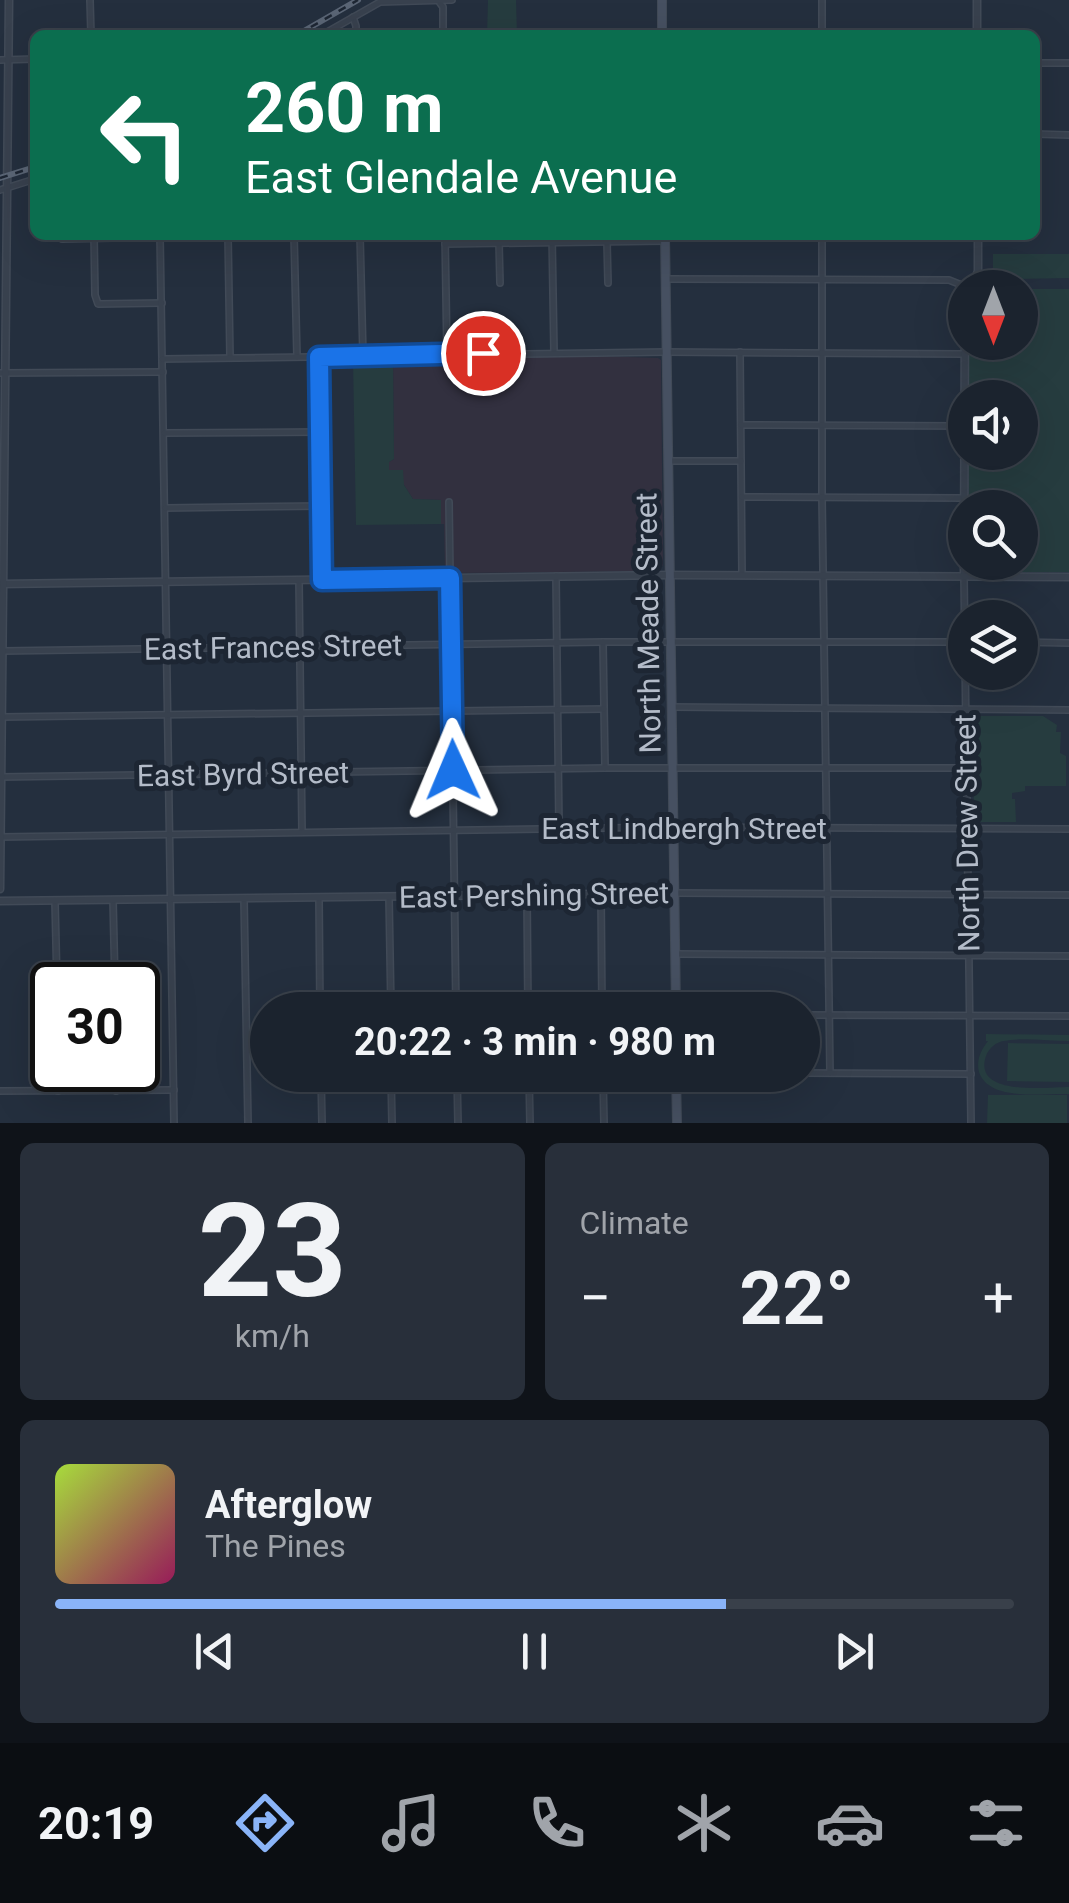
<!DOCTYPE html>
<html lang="en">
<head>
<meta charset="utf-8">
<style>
	:root { --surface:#1b232e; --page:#282f3a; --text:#f1f3f6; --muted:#a0a4aa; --line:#39404a; --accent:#8ab4f8 }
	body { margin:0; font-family:Roboto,sans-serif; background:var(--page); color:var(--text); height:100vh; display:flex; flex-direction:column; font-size:38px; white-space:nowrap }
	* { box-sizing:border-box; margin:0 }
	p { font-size:32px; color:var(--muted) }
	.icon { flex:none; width:55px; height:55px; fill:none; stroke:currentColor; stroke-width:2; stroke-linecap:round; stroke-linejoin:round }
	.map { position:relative; height:1123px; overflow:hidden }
	.panel { display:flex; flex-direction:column; gap:20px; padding:20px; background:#0f1319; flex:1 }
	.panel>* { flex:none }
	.guide { position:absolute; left:30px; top:30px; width:1010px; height:210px; border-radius:15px; box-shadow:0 10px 40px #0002,0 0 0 2px var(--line); background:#0b6e4f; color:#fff; overflow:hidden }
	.needle { width:65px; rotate:180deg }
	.tools { position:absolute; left:948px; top:270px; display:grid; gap:20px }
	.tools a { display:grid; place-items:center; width:90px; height:90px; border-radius:50%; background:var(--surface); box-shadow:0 10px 40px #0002,0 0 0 2px var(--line); font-size:50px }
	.speed { position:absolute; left:30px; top:962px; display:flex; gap:20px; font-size:50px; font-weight:700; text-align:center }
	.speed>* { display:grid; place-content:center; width:130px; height:130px; border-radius:50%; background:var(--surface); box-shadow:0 10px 40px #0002,0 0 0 2px var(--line); line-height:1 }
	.speed .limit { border:5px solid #111; border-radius:15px; background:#fff; color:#111 }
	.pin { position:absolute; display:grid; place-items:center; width:85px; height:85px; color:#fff; margin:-42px; border:5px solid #fff; border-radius:50%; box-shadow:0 2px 10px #0007 }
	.me { position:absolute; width:110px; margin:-55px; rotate:359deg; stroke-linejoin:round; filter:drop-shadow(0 0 8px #0008) }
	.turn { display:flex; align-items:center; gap:35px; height:210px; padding:0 50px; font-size:45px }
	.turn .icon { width:130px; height:130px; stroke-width:2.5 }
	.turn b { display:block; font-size:70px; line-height:85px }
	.big { font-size:75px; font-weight:700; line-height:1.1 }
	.panel .widget { flex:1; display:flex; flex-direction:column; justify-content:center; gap:15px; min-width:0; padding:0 35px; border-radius:15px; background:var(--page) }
	.panel .dial { align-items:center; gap:0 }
	.dial b { font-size:130px; line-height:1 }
	.song { display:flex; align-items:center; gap:30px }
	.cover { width:120px; height:120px; border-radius:15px; background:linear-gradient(135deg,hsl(80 70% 55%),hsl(330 70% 35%)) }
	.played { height:10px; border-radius:5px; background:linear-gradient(90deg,var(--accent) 70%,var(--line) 70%) }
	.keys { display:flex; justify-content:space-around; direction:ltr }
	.heat { display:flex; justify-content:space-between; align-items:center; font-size:55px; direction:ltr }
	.panel .tiles { flex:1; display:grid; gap:20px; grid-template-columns:1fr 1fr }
	.widget:last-child { grid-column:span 2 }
	.trip { position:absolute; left:250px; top:992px; width:570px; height:100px; border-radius:50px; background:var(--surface); box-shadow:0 10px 40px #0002,0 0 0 2px var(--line); font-weight:700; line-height:100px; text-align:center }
	.tab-bar { display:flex; height:160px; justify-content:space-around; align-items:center; background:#0b0e12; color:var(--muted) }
	.tab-bar .icon { width:70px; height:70px }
	.tab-bar .active { color:var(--accent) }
	.tab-bar b { font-size:45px; color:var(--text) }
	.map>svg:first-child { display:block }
	.medical { fill:#32303f }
	.green { fill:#263c3f }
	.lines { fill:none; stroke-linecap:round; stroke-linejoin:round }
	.minor-casing { stroke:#414a57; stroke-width:8 }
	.tertiary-casing { stroke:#414a57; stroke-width:9 }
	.secondary-casing { stroke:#414a57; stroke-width:10 }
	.minor { stroke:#38414e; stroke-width:5 }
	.tertiary { stroke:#38414e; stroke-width:6 }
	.secondary { stroke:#465061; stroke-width:8 }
	.rail-casing { stroke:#5a6575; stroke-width:6 }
	.rail { stroke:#1d2633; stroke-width:2.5; stroke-dasharray:8; stroke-linecap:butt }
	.route-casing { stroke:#114b97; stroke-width:25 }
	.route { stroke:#1a73e8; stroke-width:18 }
	.labels { text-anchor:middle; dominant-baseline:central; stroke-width:10; stroke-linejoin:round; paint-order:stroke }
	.street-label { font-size:30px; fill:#b4bcc9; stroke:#1d2633 }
</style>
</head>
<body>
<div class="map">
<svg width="1069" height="1123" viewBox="0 0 1069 1123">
	<rect width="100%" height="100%" fill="#242f3e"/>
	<path class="medical" d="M 597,356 L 658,358 L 661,360 L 663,565 L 659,571 L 445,573 L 444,524 L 441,524 L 441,500 L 413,499 L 404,485 L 389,470 L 389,462 L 394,459 L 393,360 Z"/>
	<g class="green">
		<path d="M 488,0 L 516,0 L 517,35 L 487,35 Z"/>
		<path d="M 993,254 L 1069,254 L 1069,278 L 1015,279 L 987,286 L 985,285 L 993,269 Z"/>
		<path d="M 1020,289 L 1069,289 L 1069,572 L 970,572 L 970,563 L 1020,562 L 1020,508 L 969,507 L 968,453 L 1020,452 L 1020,398 L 968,397 L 967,343 L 1020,342 Z"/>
		<path d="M 353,360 L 393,360 L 394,459 L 389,462 L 389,470 L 403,470 L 404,485 L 413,499 L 441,500 L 441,524 L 356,525 Z"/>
		<path d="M 973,716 L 1043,716 L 1057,725 L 1056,732 L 1061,732 L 1060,753 L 1066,756 L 1066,786 L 1025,786 L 1025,791 L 1012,793 L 1012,799 L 1015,799 L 1016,822 L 974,822 Z"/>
		<path d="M 986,1034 L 1069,1035 L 1069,1041 C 1048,1041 1024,1037 1004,1041 C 996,1042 989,1048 986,1056 C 972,1097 1048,1087 1069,1087 L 1069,1094 C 1043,1093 989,1102 979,1072 C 976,1060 981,1050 988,1041 L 986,1041 Z"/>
		<path d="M 1008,1043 L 1069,1044 L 1069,1082 L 1007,1081 Z"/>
		<path d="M 988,1095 L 1067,1095 L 1067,1123 L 987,1123 Z"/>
	</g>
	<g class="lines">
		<defs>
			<g id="minor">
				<path d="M 90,0 L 91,35"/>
				<path d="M 822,0 L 822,35"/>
				<path d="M 440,3 L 443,7 L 443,35"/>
				<path d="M 353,17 L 356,26 L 356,35"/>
				<path d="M 322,35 L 380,2 L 452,0"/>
				<path d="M 0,60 L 35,59"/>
				<path d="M 1035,63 L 1069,63"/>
				<path d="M 1035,134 L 1069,135"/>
				<path d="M 0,190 L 35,179"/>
				<path d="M 94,235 L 95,295 L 98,304 L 162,303"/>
				<path d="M 160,235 L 174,1123"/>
				<path d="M 228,235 L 230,357"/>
				<path d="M 294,235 L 297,357"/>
				<path d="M 360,235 L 363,356"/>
				<path d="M 445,235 L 447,354"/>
				<path d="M 552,235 L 554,352"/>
				<path d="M 822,235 L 822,497 L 830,1073"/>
				<path d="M 62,239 L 263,235"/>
				<path d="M 607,242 L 608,283"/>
				<path d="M 499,243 L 500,283"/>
				<path d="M 445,244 L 665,241"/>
				<path d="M 665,279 L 949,280 L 969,288"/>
				<path d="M 740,352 L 742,575"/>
				<path d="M 319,357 L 322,579"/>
				<path d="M 162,359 L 666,352 L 963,354"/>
				<path d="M 0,373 L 163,372"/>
				<path d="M 741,425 L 963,426"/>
				<path d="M 164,433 L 320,432"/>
				<path d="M 669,461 L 741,461"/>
				<path d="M 742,497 L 963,498"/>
				<path d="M 449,502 L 456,1010"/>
				<path d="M 165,508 L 321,506"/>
				<path d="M 556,576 L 559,828"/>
				<path d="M 964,576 L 971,1123"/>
				<path d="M 299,580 L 302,832"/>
				<path d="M 603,642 L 605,768"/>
				<path d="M 1020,642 L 1069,643"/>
				<path d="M 3,651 L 603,642 L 965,642"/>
				<path d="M 672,707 L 1069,710"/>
				<path d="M 2,717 L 604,709"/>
				<path d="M 0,777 L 605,768 L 966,768"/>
				<path d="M 0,837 L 673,827 L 1069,829"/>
				<path d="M 674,893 L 1069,895"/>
				<path d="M 601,894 L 602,1010"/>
				<path d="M 527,895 L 528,1010"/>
				<path d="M 389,897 L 391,1010"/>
				<path d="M 319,898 L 320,1010"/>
				<path d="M 244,899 L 248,1123"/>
				<path d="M 113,900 L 115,985"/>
				<path d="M 55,901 L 57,985"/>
				<path d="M 675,954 L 1069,956"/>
				<path d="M 802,1015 L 1069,1016"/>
				<path d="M 58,1070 L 58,1091"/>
				<path d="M 116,1070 L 116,1091"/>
				<path d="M 802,1073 L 971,1074"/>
				<path d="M 321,1075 L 322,1123"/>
				<path d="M 391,1075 L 392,1123"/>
				<path d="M 457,1075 L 458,1123"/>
				<path d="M 529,1075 L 530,1123"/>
				<path d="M 603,1075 L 604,1123"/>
				<path d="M 0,1091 L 174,1090"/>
			</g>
			<g id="tertiary">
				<path d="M 977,0 L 977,35"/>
				<path d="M 972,288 L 978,271 L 978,235"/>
				<path d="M 964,576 L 965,303"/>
				<path d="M 0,584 L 669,575 L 1069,577"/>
				<path d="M 0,889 L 9,0"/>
				<path d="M 0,901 L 674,893"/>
			</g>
			<g id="secondary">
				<path d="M 662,35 L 662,0"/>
				<path d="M 665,235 L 676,1010"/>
				<path d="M 676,1075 L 677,1123"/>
			</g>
		</defs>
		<use href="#minor" class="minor-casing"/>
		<use href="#tertiary" class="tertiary-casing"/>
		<use href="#secondary" class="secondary-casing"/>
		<use href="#minor" class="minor"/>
		<use href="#tertiary" class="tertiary"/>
		<use href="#secondary" class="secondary"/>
		<defs>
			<g id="rail">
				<path d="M 297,35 L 358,0"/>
				<path d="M 0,178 L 35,167"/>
			</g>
		</defs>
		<use href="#rail" class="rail-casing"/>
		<use href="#rail" class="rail"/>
	</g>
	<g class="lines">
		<defs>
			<path id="route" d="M 453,770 L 450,578 L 322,580 L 319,357 L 483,353"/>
		</defs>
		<use href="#route" class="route-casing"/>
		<use href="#route" class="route"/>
	</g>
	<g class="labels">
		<g class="street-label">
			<text transform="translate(648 623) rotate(-91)">North Meade Street</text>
			<text transform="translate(273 647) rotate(-1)">East Frances Street</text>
			<text transform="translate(243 774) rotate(-1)">East Byrd Street</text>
			<text x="684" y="828">East Lindbergh Street</text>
			<text transform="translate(967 833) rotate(-91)">North Drew Street</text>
			<text transform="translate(534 895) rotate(-1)">East Pershing Street</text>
		</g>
	</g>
</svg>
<div class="tools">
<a><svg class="needle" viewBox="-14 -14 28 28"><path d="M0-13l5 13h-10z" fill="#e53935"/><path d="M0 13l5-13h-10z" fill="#a0a4aa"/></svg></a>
<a><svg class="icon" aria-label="sound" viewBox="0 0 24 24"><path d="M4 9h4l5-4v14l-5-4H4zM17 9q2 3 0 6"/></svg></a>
<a><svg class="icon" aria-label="search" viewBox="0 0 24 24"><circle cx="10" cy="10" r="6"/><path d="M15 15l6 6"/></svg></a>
<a><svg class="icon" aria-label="layers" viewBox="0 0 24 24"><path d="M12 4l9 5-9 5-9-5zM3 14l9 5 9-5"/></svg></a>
</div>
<div class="speed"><div class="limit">30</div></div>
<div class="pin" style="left:483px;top:353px;background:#d93025"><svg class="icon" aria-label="arrive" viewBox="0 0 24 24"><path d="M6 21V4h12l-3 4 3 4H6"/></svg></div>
<svg class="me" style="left:453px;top:770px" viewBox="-20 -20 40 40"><path d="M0-17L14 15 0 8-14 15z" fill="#1a73e8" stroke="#fff" stroke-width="4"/></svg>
<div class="trip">20:22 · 3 min · 980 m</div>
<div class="guide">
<div class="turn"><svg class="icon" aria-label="left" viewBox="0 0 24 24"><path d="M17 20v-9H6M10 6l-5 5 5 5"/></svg><div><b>260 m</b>East Glendale Avenue</div></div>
</div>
</div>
<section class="panel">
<div class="tiles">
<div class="widget dial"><b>23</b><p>km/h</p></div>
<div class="widget"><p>Climate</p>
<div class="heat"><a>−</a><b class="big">22°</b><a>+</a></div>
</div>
<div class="widget">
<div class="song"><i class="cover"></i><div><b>Afterglow</b><p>The Pines</p></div></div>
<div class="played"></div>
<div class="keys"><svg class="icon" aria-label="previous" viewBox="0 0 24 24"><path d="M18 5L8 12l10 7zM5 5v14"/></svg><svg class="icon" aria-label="pause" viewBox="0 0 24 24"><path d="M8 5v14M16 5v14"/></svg><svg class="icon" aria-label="next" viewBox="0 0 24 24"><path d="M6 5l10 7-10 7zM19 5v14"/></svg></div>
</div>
</div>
</section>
<nav class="tab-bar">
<b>20:19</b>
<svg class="icon active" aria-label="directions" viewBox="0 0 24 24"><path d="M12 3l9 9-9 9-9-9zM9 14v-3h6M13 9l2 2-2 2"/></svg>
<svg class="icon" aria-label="music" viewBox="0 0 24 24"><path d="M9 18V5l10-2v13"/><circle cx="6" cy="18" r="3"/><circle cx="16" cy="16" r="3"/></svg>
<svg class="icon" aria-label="phone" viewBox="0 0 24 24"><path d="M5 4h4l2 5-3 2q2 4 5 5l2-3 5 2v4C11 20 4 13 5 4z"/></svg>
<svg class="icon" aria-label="climate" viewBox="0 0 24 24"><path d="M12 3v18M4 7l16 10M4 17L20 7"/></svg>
<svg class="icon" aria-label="car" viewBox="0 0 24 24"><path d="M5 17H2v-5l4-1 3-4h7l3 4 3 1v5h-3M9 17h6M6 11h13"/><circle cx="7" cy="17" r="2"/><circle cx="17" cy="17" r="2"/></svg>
<svg class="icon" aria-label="filters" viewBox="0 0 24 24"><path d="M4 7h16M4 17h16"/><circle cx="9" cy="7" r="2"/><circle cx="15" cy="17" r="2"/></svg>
</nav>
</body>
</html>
